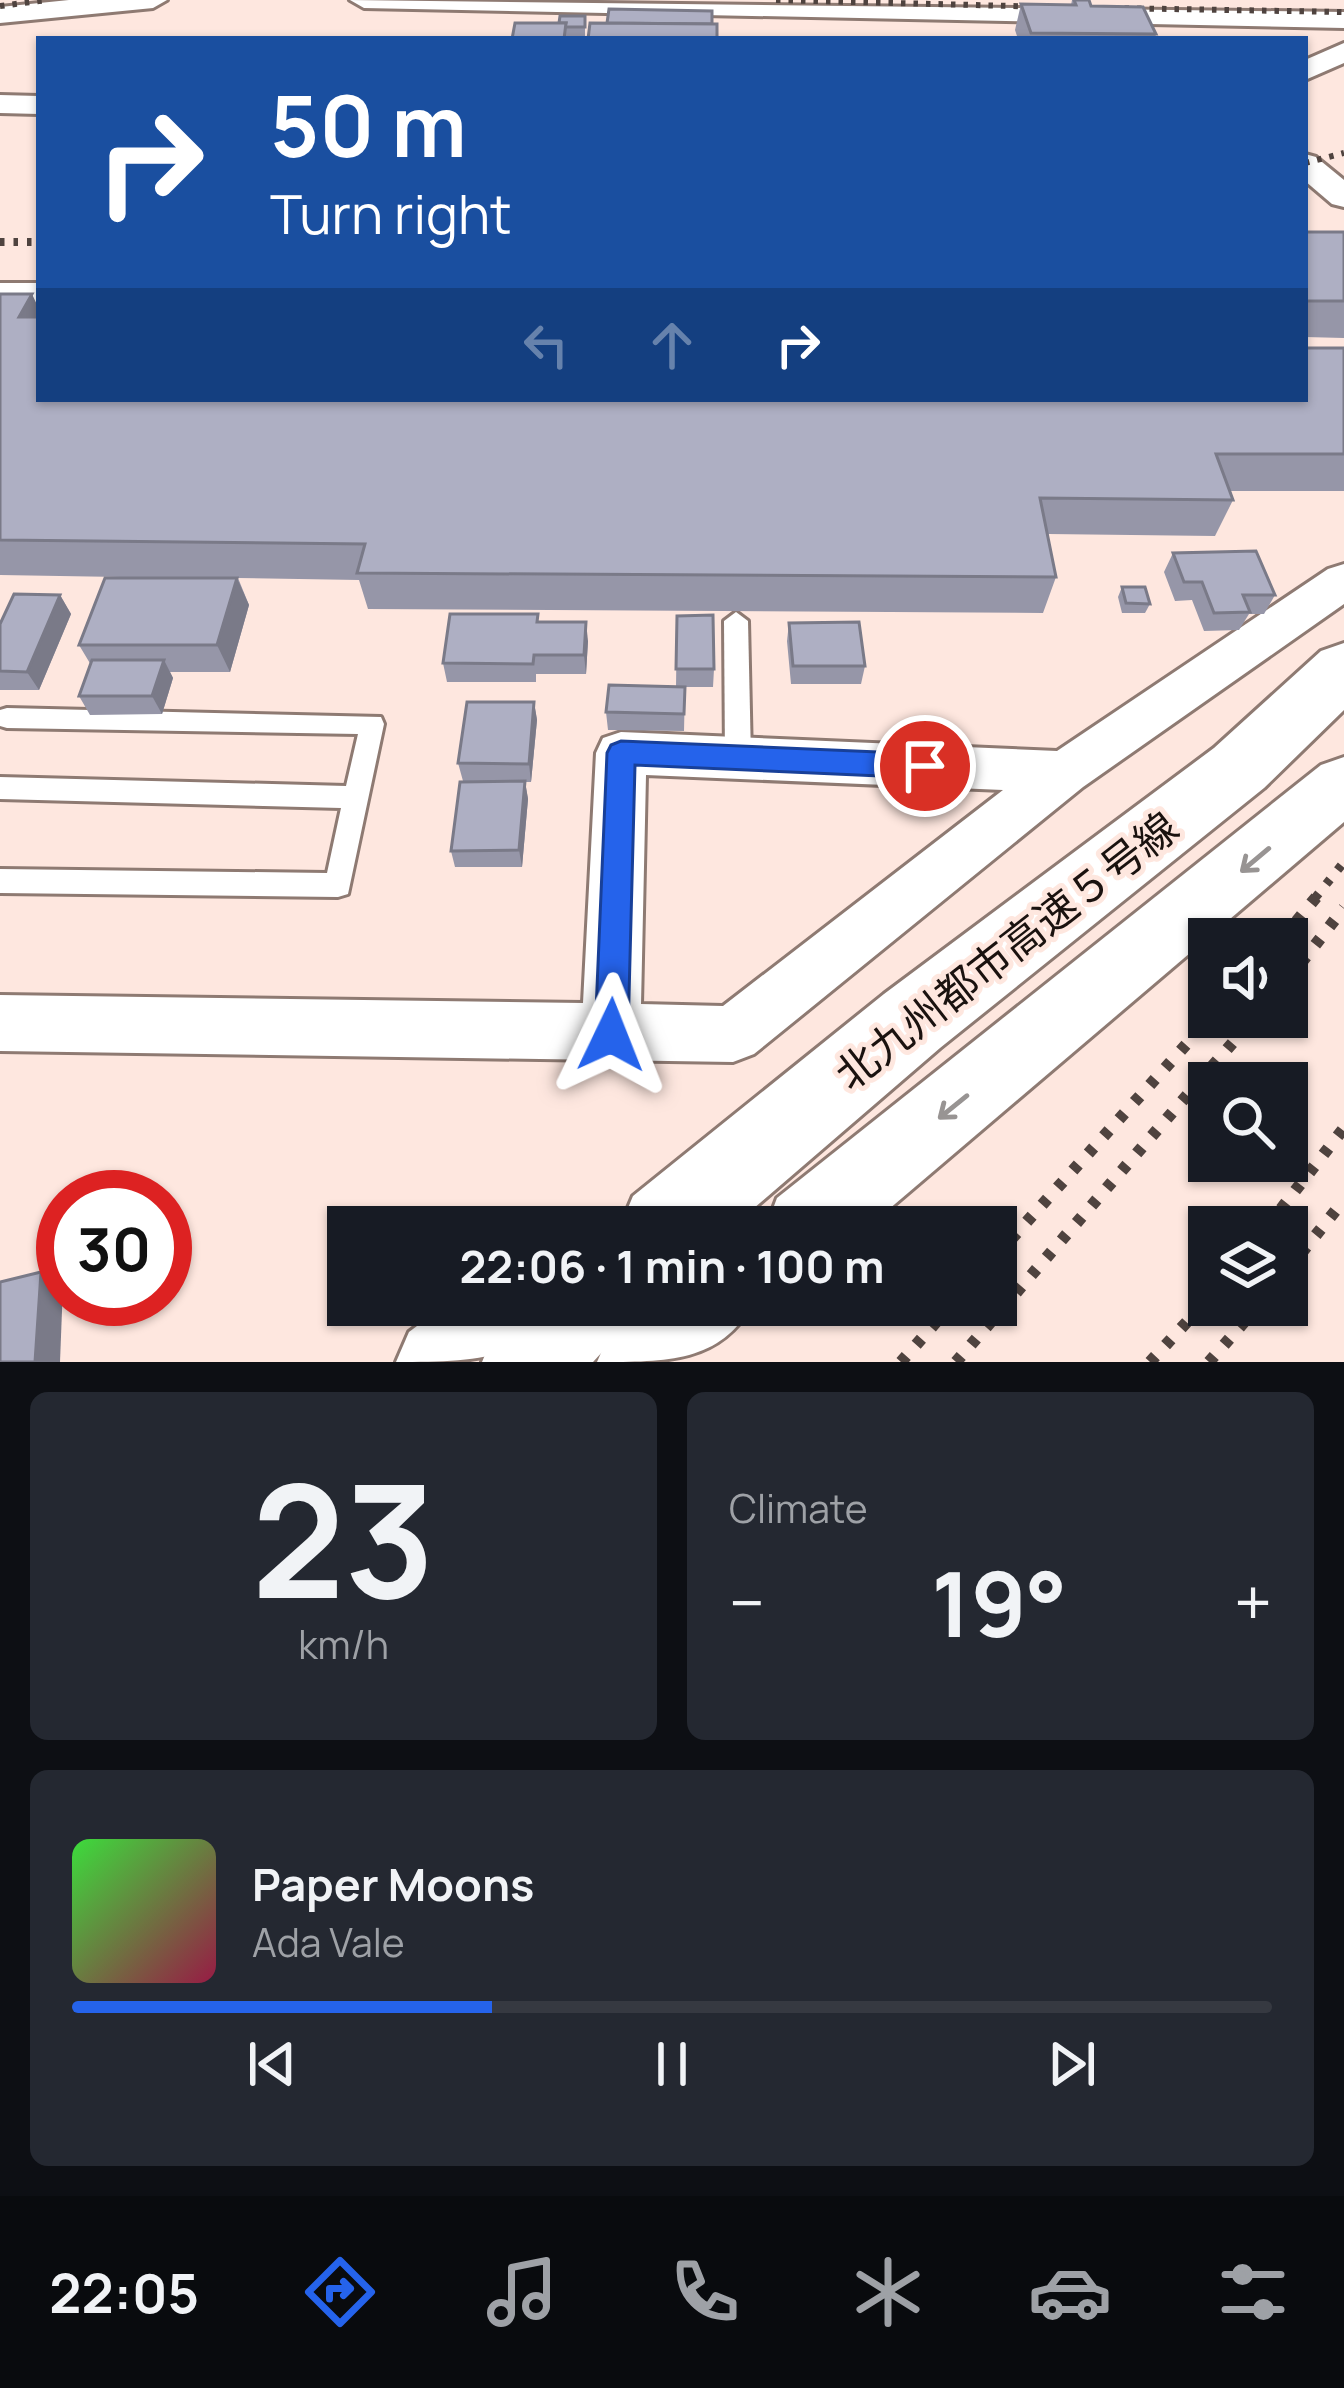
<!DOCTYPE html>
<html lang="en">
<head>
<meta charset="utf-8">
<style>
	:root { --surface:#171b24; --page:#242831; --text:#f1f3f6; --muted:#9ea1a6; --line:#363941; --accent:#2563eb }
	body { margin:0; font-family:Manrope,"Noto Sans JP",sans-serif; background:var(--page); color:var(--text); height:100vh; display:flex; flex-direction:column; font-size:45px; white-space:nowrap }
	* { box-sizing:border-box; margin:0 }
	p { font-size:39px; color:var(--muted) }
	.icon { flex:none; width:66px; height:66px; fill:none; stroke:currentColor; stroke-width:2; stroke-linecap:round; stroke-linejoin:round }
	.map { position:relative; height:1362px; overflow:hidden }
	.sheet { display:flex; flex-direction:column; gap:30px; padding:30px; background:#0d0f14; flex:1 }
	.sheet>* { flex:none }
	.hud { position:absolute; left:36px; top:36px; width:1272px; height:366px; border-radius:0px; box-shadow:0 3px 9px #0004; background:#1a4fa0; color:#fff; overflow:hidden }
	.fabs { position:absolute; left:1188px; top:918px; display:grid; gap:24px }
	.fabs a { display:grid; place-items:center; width:120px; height:120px; border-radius:0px; background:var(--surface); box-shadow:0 3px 9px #0004; font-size:60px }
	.speed { position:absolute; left:36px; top:1170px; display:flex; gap:24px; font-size:60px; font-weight:700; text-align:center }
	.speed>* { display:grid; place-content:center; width:156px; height:156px; border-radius:50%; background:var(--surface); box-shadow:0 3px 9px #0004; line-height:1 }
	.speed .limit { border:18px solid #d22; background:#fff; color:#111 }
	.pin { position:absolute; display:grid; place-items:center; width:102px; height:102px; color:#fff; margin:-51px; border:6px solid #fff; border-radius:50%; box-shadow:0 3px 12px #0007 }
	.me { position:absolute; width:132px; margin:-66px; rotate:2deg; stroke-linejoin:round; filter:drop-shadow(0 0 9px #0008) }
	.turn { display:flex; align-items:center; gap:42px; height:252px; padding:0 36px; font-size:54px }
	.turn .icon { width:156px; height:156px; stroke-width:2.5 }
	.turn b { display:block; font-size:84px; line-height:102px }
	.lanes { display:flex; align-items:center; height:114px; padding:0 36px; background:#0003; justify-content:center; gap:60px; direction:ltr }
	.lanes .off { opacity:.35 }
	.big { font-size:90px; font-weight:700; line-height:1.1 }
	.sheet .card { flex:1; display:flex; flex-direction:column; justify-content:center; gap:18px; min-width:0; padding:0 42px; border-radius:18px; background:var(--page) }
	.sheet .dial { align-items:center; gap:0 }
	.dial b { font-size:156px; line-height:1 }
	.song { display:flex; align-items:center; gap:36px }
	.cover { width:144px; height:144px; border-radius:18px; background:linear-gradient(135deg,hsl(120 70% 55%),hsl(340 70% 35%)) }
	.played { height:12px; border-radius:6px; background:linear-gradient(90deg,var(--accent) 35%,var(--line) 35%) }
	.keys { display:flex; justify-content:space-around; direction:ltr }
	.heat { display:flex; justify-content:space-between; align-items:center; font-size:66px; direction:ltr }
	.sheet .tiles { flex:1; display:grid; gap:30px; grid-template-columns:1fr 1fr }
	.card:last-child { grid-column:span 2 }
	.trip { position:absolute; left:327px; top:1206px; width:690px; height:120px; border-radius:0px; background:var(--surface); box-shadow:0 3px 9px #0004; font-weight:700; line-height:120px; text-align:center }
	.dock { display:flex; height:192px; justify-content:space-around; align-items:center; background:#090b0e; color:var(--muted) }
	.dock .icon { width:84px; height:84px }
	.dock .active { color:var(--accent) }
	.dock b { font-size:54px; color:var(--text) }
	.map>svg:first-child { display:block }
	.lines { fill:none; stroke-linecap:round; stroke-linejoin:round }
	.service-casing { stroke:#8e7a72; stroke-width:6 }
	.minor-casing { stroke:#8e7a72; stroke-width:6 }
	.tertiary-casing { stroke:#8e7a72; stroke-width:6 }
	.motorway-casing { stroke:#8e7a72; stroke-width:6 }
	.service { fill:#fff; fill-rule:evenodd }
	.minor { fill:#fff; fill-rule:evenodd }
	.tertiary { fill:#fff; fill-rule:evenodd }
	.motorway { fill:#fff; fill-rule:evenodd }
	.rail-far3 { stroke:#4f433f; stroke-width:6; stroke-dasharray:4.5 8; stroke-linecap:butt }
	.rail-far2 { stroke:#4f433f; stroke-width:8; stroke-dasharray:4.5 9; stroke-linecap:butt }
	.rail-far1 { stroke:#4f433f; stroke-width:9; stroke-dasharray:6 12; stroke-linecap:butt }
	.rail { stroke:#4f433f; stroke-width:12; stroke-dasharray:8 15; stroke-linecap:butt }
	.wall { fill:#9696a8 }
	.shaded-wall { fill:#7a7a88 }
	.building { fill:#aeafc3; stroke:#7a7a88; stroke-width:3 }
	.oneway { stroke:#989493 }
	.route { fill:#2563eb; stroke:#184099; stroke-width:3 }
	.labels { text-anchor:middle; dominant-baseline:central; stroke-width:10; stroke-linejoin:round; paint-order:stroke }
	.street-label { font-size:42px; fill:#1a120f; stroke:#fee7df }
</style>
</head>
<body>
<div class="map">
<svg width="1344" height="1362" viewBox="0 0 1344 1362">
	<rect width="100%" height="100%" fill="#fee7df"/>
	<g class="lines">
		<defs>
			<g id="service">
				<path d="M 736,612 L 748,621 L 751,758 L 747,765 L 738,768 L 729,765 L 725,758 L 724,621 Z"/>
				<path d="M 7,708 L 381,717 L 384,724 L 348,894 L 338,897 L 0,893 L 0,869 L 327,873 L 341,808 L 0,799 L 0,777 L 346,786 L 358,734 L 7,728 L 0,726 L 0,710 Z"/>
			</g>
			<g id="minor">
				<path d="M 69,0 L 167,0 L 153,8 L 0,23 L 0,7 Z"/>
				<path d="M 350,0 L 1344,12 L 1344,28 L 364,8 Z"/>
				<path d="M 1344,43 L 1344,63 L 1305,80 L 1305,60 Z"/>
				<path d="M 0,95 L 39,96 L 39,114 L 0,113 Z"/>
				<path d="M 1305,154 L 1316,157 L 1344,180 L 1344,207 L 1332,204 L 1305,181 Z"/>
				<rect x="0" y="283" width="39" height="22"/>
				<path d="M 1344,564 L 1344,604 L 1083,787 L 754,1054 L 733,1062 L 0,1051 L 0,995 L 583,1003 L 596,753 L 603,738 L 621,732 L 1057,751 L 1328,569 ZM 646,775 L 1003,790 L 723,1006 L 641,1004 Z"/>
			</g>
			<g id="tertiary">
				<path d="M 1344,757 L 1344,822 L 868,1227 L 766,1227 L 777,1198 L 1321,765 Z"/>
				<path d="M 445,1305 L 558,1305 C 526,1362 468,1362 396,1362 L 409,1332 Z"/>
				<path d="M 643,1305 L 752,1305 C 720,1362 668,1362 597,1362 L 610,1332 Z"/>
			</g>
			<g id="motorway">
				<path d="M 1344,643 L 1344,710 L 1264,788 L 940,1048 L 732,1227 L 620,1227 L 633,1196 L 884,994 L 1214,748 L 1321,651 Z"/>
				<path d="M 518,1305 L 628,1305 L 615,1338 L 593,1362 L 482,1362 L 496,1329 Z"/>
			</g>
		</defs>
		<use href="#service" class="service-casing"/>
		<use href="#minor" class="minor-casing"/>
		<use href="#tertiary" class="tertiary-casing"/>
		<use href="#motorway" class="motorway-casing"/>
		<use href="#service" class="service"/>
		<use href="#minor" class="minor"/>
		<use href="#tertiary" class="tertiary"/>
		<use href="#motorway" class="motorway"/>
		<g class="rail-far3">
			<path d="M 776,0 L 1052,7"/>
			<path d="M 0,6 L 47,0"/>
			<path d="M 1112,8 L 1344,12"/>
			<path d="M 1305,163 L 1344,153"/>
		</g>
		<path class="rail-far2" d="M 0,242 L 39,242"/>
		<path class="rail-far1" d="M 1315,898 L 1344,862"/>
		<g class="rail">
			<path d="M 1282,939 L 1318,895"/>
			<path d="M 1287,981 L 1344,908"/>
			<path d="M 1267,1227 L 1344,1128"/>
			<path d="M 996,1256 L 1211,1017"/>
			<path d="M 1287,1271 L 1344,1200"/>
			<path d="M 901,1362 L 951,1305"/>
			<path d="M 956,1362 L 1255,1017"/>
			<path d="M 1150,1362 L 1209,1298"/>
			<path d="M 1209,1362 L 1259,1305"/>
		</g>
	</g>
	<g class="wall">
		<path d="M 1072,0 L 1089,0 L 1091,6 L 1156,34 L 1155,39 L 1018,39 L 1015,30 L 1021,4 L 1071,5 Z"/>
		<path d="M 585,16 L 585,36 L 567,36 L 567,39 L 512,39 Z"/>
		<path d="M 1305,232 L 1344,232 L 1344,338 L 1305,337 Z"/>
		<path d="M 0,294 L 39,399 L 1305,399 L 1344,348 L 1344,491 L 1229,491 L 1233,500 L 1215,536 L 1048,534 L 1056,577 L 1043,613 L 368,609 L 359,580 L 238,578 L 249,605 L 230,672 L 170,672 L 173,678 L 162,714 L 90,715 L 79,696 L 91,665 L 79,645 L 180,578 L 0,575 Z"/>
		<path d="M 1173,553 L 1275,595 L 1264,614 L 1249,614 L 1239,630 L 1204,631 L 1192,600 L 1175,601 L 1164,572 Z"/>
		<path d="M 1122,587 L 1150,604 L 1145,613 L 1122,613 L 1118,597 Z"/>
		<path d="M 60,595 L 71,614 L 39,690 L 0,690 L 0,624 Z"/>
		<path d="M 677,616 L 714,669 L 713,687 L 685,687 L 684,731 L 608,730 L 606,712 L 676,687 Z"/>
		<path d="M 539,622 L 588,641 L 586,674 L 536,674 L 536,682 L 447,682 L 443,663 Z"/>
		<path d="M 789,623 L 865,666 L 861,684 L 791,684 L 787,641 Z"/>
		<path d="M 534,702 L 537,720 L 531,782 L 525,782 L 528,799 L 522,867 L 455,867 L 451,851 L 463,781 L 458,763 Z"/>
	</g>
	<g class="shaded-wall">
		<path d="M 32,294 L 39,309 L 39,350 L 19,317 Z"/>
		<path d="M 237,578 L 249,605 L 230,672 L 217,645 Z"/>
		<path d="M 60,595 L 71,614 L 39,690 L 27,672 Z"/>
		<path d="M 586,622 L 588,641 L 586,674 L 584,655 Z"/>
		<path d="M 164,660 L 173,678 L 162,714 L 152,696 Z"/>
		<path d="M 534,702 L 537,720 L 531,782 L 529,764 Z"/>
		<path d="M 525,781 L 528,799 L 522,867 L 519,850 Z"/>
		<path d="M 41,1272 L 63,1285 L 60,1362 L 35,1362 Z"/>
	</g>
	<g class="building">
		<path d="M 1074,0 L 1089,0 L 1091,6 L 1143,7 L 1156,34 L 1031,33 L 1021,4 L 1076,5 Z"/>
		<path d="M 609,9 L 712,11 L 712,24 L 607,23 Z"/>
		<path d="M 560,16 L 585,16 L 585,27 L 565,27 L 566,23 L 559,23 Z"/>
		<path d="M 515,23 L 566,23 L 564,39 L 512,39 Z"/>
		<path d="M 590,23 L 717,24 L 717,39 L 588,39 Z"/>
		<rect x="1305" y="232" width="39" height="69"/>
		<path d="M 0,294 L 32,294 L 19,317 L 39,317 L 39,399 L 1305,399 L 1305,348 L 1344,348 L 1344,454 L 1216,454 L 1233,500 L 1040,498 L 1056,577 L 357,573 L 365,544 L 0,540 Z"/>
		<path d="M 1256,551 L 1275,595 L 1243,595 L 1250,612 L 1214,613 L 1202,582 L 1184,582 L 1173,553 Z"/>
		<path d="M 105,578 L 237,578 L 217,645 L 79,645 Z"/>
		<path d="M 1122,587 L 1145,587 L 1150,604 L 1126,603 Z"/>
		<path d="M 14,594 L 60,595 L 27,672 L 0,671 L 0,624 Z"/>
		<path d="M 450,614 L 538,614 L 537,622 L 586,622 L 584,655 L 534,655 L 533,664 L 443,663 Z"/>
		<path d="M 713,615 L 714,669 L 676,669 L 677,616 Z"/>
		<path d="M 859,622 L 865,666 L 793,666 L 789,623 Z"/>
		<path d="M 92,660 L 164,660 L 152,696 L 79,696 Z"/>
		<path d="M 609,685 L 685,687 L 684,714 L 606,712 Z"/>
		<path d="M 467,702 L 534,702 L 529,764 L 458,763 Z"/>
		<path d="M 525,781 L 519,850 L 451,851 L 460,782 Z"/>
		<path d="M 41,1272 L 35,1362 L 0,1362 L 0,1282 Z"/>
	</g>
	<defs><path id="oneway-shaft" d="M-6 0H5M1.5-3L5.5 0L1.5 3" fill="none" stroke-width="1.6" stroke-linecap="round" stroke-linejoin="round" transform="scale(3)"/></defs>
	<g class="oneway">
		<use href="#oneway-shaft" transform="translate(1255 860) rotate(140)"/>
		<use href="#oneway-shaft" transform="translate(953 1107) rotate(141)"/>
	</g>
	<path class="route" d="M 621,741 L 925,754 L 935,757 L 939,766 L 935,774 L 925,778 L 635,765 L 628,1035 L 623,1047 L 611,1051 L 600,1047 L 595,1035 L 607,753 L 611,745 Z"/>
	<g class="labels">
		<g class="street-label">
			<text transform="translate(1006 950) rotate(-38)">北九州都市高速５号線</text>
		</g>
	</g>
</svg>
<div class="fabs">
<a><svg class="icon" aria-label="sound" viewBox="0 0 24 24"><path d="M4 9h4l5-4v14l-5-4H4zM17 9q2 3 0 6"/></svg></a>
<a><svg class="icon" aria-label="search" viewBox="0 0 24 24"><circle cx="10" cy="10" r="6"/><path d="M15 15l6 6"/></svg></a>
<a><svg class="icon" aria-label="layers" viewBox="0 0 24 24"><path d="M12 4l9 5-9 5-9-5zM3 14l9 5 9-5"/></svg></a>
</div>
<div class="speed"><div class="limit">30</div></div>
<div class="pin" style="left:925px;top:766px;background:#d93025"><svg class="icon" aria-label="arrive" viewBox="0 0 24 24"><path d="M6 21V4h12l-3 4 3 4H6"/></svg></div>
<svg class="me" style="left:611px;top:1035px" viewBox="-20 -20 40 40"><path d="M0-17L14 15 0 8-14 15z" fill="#2563eb" stroke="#fff" stroke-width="4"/></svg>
<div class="trip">22:06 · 1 min · 100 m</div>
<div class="hud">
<div class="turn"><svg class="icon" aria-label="right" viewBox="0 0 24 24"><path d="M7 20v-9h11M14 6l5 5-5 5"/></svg><div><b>50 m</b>Turn right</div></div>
<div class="lanes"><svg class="icon off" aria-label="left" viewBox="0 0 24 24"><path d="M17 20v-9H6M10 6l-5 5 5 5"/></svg><svg class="icon off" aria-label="ahead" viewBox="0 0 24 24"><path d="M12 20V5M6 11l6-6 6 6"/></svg><svg class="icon" aria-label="right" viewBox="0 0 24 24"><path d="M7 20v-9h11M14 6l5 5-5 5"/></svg></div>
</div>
</div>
<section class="sheet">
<div class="tiles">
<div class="card dial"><b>23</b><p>km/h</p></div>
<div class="card"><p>Climate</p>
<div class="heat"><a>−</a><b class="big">19°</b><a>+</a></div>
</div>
<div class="card">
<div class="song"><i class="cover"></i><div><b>Paper Moons</b><p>Ada Vale</p></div></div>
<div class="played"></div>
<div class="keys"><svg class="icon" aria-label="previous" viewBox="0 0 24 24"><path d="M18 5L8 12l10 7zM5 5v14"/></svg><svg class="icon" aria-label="pause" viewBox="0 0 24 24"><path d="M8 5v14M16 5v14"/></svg><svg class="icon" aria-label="next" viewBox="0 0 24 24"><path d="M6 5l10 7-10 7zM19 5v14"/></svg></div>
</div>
</div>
</section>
<nav class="dock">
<b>22:05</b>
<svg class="icon active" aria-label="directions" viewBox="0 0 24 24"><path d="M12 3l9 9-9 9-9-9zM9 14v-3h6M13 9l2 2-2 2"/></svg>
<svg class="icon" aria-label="music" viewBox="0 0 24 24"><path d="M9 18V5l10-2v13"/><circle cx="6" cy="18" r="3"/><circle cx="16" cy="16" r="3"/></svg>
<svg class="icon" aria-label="phone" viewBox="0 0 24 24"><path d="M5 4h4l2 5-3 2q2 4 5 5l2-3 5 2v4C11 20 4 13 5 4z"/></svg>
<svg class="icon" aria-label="climate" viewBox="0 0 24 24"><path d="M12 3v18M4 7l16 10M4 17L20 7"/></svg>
<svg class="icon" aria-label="car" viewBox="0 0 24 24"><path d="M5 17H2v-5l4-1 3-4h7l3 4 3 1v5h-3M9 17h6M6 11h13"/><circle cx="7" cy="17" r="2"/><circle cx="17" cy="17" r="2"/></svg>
<svg class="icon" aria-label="filters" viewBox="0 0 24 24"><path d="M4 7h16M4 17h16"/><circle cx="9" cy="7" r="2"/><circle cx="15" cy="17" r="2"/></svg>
</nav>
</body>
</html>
